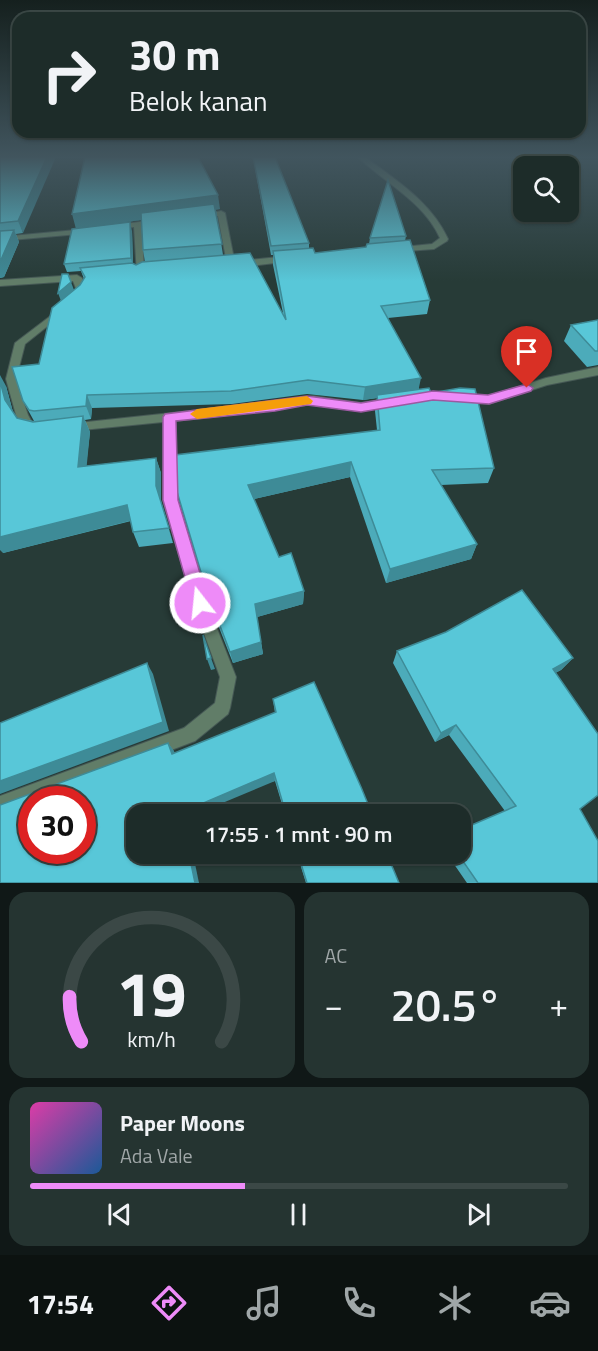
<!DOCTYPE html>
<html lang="id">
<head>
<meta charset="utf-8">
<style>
	:root { --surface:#1d2c29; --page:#253431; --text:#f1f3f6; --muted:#a0a7a8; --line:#3b4846; --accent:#ee8bf8 }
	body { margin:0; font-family:"Titillium Web",sans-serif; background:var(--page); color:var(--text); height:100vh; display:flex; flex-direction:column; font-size:22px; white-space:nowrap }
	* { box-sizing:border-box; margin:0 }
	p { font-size:20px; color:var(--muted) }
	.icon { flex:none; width:33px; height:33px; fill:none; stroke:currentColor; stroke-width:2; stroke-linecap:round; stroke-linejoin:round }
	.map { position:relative; height:883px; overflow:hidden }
	.panel { display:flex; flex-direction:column; gap:9px; padding:9px; background:#101817; flex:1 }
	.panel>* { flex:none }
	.top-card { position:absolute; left:12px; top:12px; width:574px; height:126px; border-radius:18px; box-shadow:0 2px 4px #0004,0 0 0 2px var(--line); background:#1d2c29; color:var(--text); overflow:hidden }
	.controls { position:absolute; left:513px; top:156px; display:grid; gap:12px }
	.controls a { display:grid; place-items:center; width:66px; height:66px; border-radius:12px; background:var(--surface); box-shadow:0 2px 4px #0004,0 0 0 2px var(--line); font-size:30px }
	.speed { position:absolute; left:18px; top:786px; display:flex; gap:12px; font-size:30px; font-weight:700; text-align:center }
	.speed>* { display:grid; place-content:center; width:78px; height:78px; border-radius:50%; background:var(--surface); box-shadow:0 2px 4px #0004,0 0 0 2px var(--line); line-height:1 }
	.speed .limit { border:9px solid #d22; background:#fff; color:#111 }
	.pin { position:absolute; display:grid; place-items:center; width:51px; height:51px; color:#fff; margin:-62px -26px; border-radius:50% 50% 50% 0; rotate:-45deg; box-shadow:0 0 6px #0007 }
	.pin .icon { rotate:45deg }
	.me { position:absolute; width:66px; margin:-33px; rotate:344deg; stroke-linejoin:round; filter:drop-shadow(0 0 4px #0008) }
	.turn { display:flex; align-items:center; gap:21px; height:126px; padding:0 18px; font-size:27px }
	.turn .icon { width:78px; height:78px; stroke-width:2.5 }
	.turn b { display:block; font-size:42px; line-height:51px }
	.big { font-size:45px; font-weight:600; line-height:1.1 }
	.panel .widget { flex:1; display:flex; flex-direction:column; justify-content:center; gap:9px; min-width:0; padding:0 21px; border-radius:18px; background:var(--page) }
	.panel .dial { align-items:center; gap:0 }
	.dial svg { height:156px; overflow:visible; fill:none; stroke:var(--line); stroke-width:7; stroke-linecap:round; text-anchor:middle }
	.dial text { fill:var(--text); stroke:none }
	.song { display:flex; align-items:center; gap:18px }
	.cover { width:72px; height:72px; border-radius:9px; background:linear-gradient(135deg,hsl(320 70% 55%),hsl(210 70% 35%)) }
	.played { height:6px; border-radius:3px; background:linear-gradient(90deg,var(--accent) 40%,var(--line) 40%) }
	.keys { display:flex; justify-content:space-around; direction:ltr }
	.heat { display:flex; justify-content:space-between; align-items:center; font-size:33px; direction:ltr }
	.panel .tiles { flex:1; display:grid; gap:9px; grid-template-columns:1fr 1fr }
	.widget:last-child { grid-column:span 2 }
	.trip { position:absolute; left:126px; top:804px; width:345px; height:60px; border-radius:18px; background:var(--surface); box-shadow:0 2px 4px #0004,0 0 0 2px var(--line); font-weight:600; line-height:60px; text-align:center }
	.dock { display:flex; height:96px; justify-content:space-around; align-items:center; background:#0c1210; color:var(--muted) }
	.dock .icon { width:42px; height:42px }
	.dock .on { color:var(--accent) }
	.dock b { font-size:27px; color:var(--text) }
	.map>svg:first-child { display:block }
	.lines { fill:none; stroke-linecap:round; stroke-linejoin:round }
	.minor-casing { stroke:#465955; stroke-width:2 }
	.minor { fill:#617d68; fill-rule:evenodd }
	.wall { fill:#4cabba; fill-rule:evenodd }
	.shaded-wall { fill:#3e8b97 }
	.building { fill:#58c7d8; stroke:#3e8b97; stroke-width:1.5; fill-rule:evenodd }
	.route { fill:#ee8bf8; stroke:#9b5aa1; stroke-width:1.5 }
	.slow { fill:#f59e0b }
</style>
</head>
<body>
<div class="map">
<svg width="598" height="883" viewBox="0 0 598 883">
	<rect width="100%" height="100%" fill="#273b37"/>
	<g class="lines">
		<defs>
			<g id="minor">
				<path d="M 358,157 L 365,157 C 397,181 431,202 448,239 L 447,241 L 434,249 L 393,252 L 393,248 L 432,244 L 440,238 C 423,201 386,184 358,157 Z"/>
				<path d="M 221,211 L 225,213 L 235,264 L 231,267 L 227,264 L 218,216 L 202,218 L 198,216 Z"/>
				<path d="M 155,220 L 159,222 L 158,224 L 142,226 L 144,273 L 140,276 L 137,275 L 134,227 L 116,229 L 112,227 L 116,225 Z"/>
				<path d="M 87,229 L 91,231 L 90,233 L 0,241 L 0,237 Z"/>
				<path d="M 289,256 L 292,257 L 292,261 L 240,267 L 236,264 L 240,261 Z"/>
				<path d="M 77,275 L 82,278 L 87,291 L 80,300 L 77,301 L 72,298 L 77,291 L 73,281 L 0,286 L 0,280 Z"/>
				<path d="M 61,308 L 66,311 L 64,313 L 25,344 L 16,379 L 28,415 L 34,426 L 40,430 L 34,434 L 26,432 L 16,415 L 6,379 L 15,343 Z"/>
				<path d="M 598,367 L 598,375 L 547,385 L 489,404 L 462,402 L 456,398 L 462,394 L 489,396 L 546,378 Z"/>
				<path d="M 313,396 L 361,403 L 391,398 L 397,402 L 391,406 L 361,411 L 313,404 L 275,410 L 175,421 L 177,500 L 207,603 L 236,677 L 230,708 L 228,714 L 195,741 L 40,800 L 32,800 L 32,803 L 0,814 L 0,796 L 184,728 L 215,703 L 220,677 L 193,603 L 163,500 L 163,422 L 72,431 L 68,430 L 66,427 L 68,424 L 275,402 Z"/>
			</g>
		</defs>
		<use href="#minor" class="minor-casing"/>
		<use href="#minor" class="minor"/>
	</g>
	<g class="wall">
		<path d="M 0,157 L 23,233 L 16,234 L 19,242 L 4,277 L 0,278 Z"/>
		<path d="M 253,157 L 275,157 L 309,243 L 309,249 L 315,253 L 366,247 L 369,244 L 370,238 L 406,236 L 405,241 L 430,300 L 427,314 L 388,318 L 419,389 L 431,393 L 494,468 L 488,483 L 441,485 L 477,544 L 471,559 L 386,583 L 350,477 L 254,499 L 279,557 L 304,591 L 303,604 L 257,617 L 263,654 L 233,663 L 209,602 L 179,500 L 377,430 L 375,411 L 377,398 L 363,400 L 307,394 L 232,404 L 92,408 L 91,419 L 85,420 L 90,432 L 86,466 L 156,458 L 161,473 L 161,501 L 173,543 L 139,547 L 133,532 L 131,521 L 3,553 L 6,386 L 13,412 L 17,418 L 34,421 L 23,401 L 39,364 L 61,300 L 80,285 L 84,279 L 81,271 L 67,272 L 64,264 L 72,229 L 220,209 L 216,210 L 223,255 L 283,313 L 273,265 L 273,255 L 271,255 ZM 141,220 L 143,250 L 145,262 L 136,265 L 133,263 L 132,231 L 84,228 Z"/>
		<path d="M 598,320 L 598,365 L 587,367 L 564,341 L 571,325 Z"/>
		<path d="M 397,651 L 573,658 L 561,670 L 555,673 L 580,809 L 598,883 L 467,883 L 447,854 L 460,854 L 505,811 L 449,735 L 435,742 L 393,663 Z"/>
		<path d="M 273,699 L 372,814 L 285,814 L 275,781 L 136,814 L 168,743 L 175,753 L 275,713 Z"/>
		<path d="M 297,854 L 387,854 L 399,883 L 306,883 Z"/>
	</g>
	<g class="shaded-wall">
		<path d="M 47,157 L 56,157 L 23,233 L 18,221 Z"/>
		<path d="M 218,195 L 220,209 L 76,229 L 72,214 Z"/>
		<path d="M 130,222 L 132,231 L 133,267 L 131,258 Z"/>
		<path d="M 14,230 L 19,242 L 4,277 L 0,278 L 0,262 Z"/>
		<path d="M 71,282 L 74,290 L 61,301 L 58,293 Z"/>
		<path d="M 0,375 L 6,386 L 14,416 L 5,400 L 0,381 Z"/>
		<path d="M 421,378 L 418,392 L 377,395 L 377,398 L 363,400 L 365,387 Z"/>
		<path d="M 87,395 L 92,408 L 91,419 L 86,406 Z"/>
		<path d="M 83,416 L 90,432 L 85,483 L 78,467 Z"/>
		<path d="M 156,458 L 161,473 L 161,501 L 173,543 L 156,486 Z"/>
		<path d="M 351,462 L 350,477 L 250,500 L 248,485 Z"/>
		<path d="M 127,505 L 133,520 L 3,553 L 0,550 L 0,537 Z"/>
		<path d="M 477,544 L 471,559 L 386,583 L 390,569 Z"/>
		<path d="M 304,591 L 303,604 L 257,617 L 255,604 Z"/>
		<path d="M 261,642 L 263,654 L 233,663 L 230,652 Z"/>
		<path d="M 211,658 L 215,669 L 211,670 L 207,659 Z"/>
		<path d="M 573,658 L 561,670 L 542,680 L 553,669 Z"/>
		<path d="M 147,663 L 153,674 L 169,731 L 0,794 L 0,781 Z"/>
		<path d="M 456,725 L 449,735 L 435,742 L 441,733 Z"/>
		<path d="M 168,743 L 174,751 L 177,763 L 172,754 Z"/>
		<path d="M 274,773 L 275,781 L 196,814 L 181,814 L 180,813 Z"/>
		<path d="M 189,854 L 193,854 L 199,883 L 195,883 Z"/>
	</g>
	<g class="building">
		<path d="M 0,157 L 47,157 L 18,221 L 0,223 Z"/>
		<path d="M 85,157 L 198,157 L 218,195 L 72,214 Z"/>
		<path d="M 253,157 L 275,157 L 309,243 L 271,246 Z"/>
		<path d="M 388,180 L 406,236 L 370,238 Z"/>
		<path d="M 214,204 L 222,244 L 143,250 L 141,213 Z"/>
		<path d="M 130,222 L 131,258 L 64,264 L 72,229 Z"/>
		<path d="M 14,230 L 0,262 L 0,231 Z"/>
		<path d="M 410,240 L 430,300 L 381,306 L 421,378 L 365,387 L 308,380 L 231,391 L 87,395 L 86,406 L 34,411 L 29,410 L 23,401 L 12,367 L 39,364 L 52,308 L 80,285 L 85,277 L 80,268 L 132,263 L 136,265 L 142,262 L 250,253 L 286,320 L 273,251 L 313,248 L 315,253 L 366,247 L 367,244 Z"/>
		<path d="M 62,274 L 68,274 L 71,282 L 58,293 Z"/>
		<path d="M 598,320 L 598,351 L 595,351 L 571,325 Z"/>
		<path d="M 0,381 L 5,400 L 17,418 L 33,422 L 83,416 L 78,467 L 156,458 L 156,486 L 169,528 L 133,532 L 127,505 L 0,537 Z"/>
		<path d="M 429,388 L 431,393 L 460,388 L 475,389 L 494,468 L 432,470 L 477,544 L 390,569 L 351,462 L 248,485 L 279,557 L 291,553 L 304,591 L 255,604 L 261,642 L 230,652 L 206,589 L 175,485 L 175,455 L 380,430 L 377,395 Z"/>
		<path d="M 522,590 L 573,658 L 553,669 L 598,734 L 598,795 L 580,809 L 598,841 L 598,883 L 478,883 L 458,854 L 460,854 L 460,830 L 516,806 L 456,725 L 441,733 L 397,651 L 446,632 Z"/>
		<path d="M 203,635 L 211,658 L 207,659 Z"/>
		<path d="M 147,663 L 163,722 L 0,781 L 0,723 Z"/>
		<path d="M 314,682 L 361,787 L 372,814 L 286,814 L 274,773 L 180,813 L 181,814 L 136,814 L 136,854 L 189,854 L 195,883 L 0,883 L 0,805 L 168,743 L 172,754 L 276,712 L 273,699 ZM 32,800 L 82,800 L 82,850 L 32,850 Z"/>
		<path d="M 298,854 L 387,854 L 399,883 L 307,883 Z"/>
	</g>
	<linearGradient id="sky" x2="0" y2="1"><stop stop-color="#15201e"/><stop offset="0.56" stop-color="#41555e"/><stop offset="1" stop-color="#41555e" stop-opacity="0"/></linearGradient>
	<rect width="598" height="281" fill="url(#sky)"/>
	<path class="route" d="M 527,384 L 533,388 L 531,391 L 489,404 L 433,400 L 361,412 L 307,405 L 275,411 L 176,421 L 178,500 L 209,603 L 206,609 L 200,611 L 194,609 L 163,500 L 163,417 L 165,414 L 307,396 L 361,403 L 433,391 L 488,395 Z"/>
	<path class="slow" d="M 307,396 L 313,401 L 311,404 L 197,419 L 190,414 L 197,409 Z"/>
</svg>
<div class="controls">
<a><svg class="icon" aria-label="search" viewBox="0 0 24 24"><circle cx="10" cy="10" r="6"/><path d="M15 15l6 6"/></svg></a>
</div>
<div class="speed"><div class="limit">30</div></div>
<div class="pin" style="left:527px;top:388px;background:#d93025"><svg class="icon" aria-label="arrive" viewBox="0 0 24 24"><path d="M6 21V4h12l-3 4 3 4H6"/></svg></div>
<svg class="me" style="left:200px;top:603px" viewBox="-20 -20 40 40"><circle r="17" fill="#ee8bf8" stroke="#fff" stroke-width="3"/><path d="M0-11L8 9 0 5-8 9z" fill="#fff"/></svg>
<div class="trip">17:55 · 1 mnt · 90 m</div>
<div class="top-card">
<div class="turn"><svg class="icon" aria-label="right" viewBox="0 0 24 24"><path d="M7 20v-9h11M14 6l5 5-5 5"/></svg><div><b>30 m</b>Belok kanan</div></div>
</div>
</div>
<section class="panel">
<div class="tiles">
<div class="widget dial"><svg viewBox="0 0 100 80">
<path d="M14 69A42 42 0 1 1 86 69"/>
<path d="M14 69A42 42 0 0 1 8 46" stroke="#ee8bf8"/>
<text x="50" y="56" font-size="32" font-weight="700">19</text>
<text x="50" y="72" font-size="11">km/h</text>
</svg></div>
<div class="widget"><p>AC</p>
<div class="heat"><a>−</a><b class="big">20.5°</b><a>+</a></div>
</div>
<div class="widget">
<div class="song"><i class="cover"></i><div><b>Paper Moons</b><p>Ada Vale</p></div></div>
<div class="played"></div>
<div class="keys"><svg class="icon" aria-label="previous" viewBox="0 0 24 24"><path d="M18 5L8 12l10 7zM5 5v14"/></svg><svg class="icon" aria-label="pause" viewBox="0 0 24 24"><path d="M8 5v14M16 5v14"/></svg><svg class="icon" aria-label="next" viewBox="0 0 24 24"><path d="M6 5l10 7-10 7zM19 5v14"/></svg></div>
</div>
</div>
</section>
<nav class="dock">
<b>17:54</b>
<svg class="icon on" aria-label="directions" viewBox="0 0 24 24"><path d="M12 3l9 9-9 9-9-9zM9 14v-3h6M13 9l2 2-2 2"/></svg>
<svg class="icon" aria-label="music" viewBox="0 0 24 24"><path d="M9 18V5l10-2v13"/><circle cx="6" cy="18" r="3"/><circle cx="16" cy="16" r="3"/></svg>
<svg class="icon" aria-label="phone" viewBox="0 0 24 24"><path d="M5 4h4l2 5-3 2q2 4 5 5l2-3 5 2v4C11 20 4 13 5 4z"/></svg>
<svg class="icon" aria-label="climate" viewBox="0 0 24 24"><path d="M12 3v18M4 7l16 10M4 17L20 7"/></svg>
<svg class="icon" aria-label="car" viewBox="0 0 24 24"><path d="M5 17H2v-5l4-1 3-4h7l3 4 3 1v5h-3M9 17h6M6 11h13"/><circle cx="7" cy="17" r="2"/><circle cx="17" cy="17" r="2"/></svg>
</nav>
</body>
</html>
